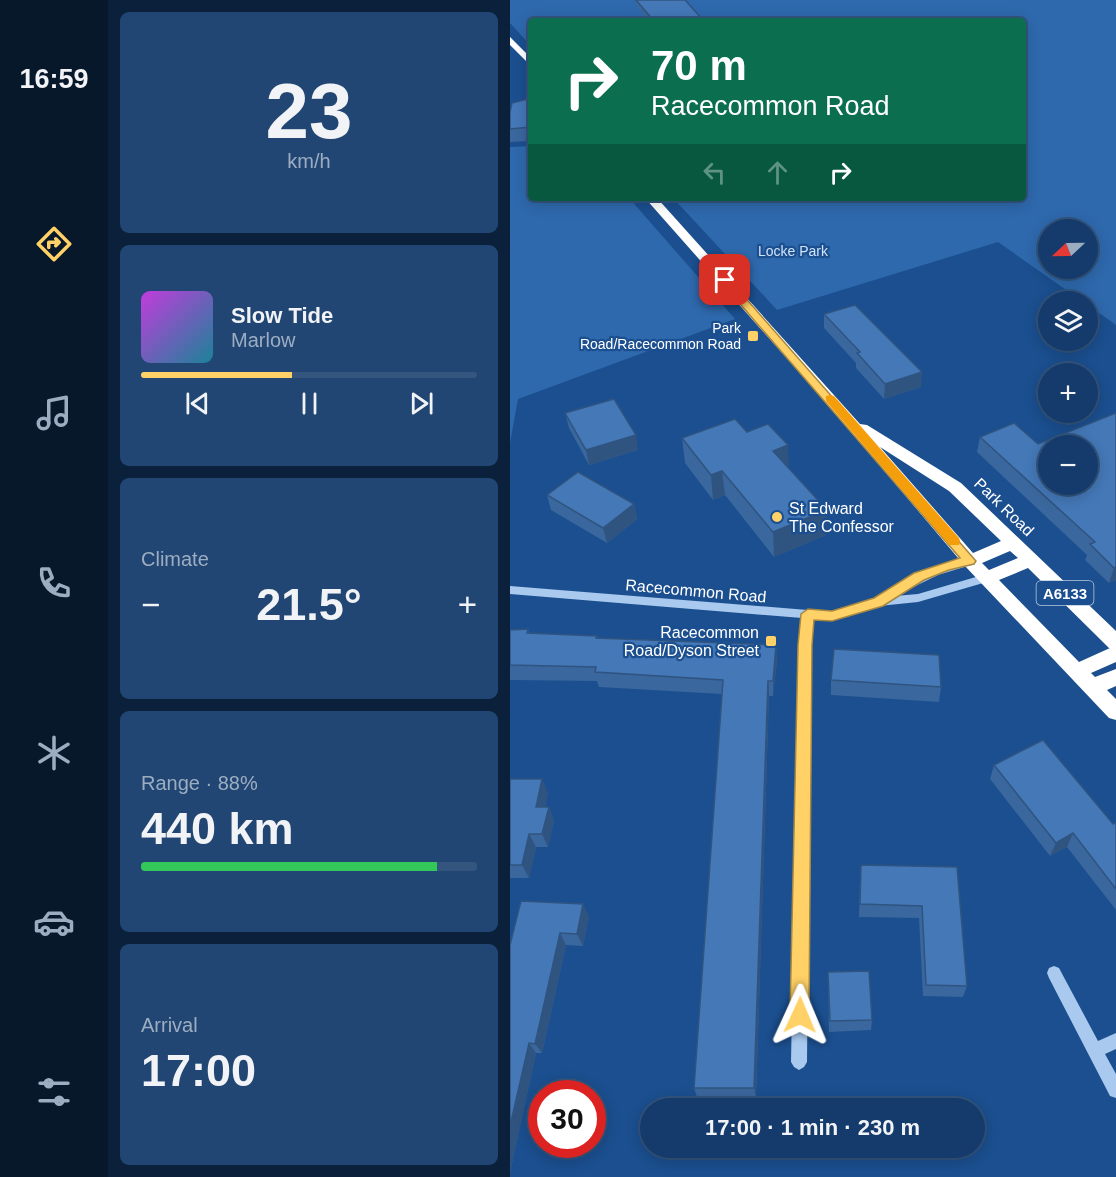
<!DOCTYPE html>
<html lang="en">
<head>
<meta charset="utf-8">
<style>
	:root { --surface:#143b6b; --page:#214673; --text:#f1f3f6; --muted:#9dadc1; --line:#33557e; --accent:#ffd166 }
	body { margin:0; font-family:Arial,sans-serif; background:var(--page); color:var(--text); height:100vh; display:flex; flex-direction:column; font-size:22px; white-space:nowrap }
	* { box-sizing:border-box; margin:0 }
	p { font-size:20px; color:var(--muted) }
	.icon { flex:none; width:33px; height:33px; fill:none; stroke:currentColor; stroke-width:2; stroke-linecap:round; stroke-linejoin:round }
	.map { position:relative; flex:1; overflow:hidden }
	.side { display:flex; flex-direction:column; gap:12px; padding:12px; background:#0b203b; width:402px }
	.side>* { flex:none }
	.hud { position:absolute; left:18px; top:18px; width:498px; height:183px; border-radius:6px; box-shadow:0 3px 15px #0003,0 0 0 2px var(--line); background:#0b6e4f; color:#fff; overflow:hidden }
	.needle { width:39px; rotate:248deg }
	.controls { position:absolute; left:528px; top:219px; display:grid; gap:12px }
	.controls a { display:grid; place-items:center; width:60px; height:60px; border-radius:50%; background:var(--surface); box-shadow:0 3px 15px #0003,0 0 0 2px var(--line); font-size:30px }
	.speed { position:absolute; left:18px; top:1080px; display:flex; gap:12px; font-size:30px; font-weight:700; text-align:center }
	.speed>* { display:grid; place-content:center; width:78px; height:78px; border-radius:50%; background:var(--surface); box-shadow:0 3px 15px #0003,0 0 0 2px var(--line); line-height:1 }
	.speed .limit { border:9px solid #d22; background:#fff; color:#111 }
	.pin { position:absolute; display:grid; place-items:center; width:51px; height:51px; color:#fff; margin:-26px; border-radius:12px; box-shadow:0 3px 9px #0006 }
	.me { position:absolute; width:66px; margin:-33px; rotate:1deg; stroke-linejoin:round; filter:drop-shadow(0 0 4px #0008) }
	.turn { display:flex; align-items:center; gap:21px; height:126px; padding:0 24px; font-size:27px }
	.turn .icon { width:78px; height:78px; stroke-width:2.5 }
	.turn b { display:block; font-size:42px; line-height:51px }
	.lanes { display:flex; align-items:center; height:57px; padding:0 24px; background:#0003; justify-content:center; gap:30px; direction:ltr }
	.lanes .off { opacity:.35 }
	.big { font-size:45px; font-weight:700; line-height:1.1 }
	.side .widget { flex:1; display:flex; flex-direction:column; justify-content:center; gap:9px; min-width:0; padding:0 21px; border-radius:9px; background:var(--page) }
	.side .dial { align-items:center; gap:0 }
	.dial b { font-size:78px; line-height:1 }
	.song { display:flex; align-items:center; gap:18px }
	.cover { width:72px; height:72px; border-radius:9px; background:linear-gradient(135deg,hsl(290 70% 55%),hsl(190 70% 35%)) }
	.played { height:6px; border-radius:3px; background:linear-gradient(90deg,var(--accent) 45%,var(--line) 45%) }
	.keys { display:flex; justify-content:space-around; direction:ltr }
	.heat { display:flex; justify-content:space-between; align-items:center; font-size:33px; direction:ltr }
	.charge { height:9px; border-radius:4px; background:linear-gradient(90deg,#34c759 88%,var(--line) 0) }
	.trip { position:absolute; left:130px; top:1098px; width:345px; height:60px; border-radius:30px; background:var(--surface); box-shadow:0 3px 15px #0003,0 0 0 2px var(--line); font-weight:700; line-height:60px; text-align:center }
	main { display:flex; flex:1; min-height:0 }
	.dock { display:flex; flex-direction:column; width:108px; justify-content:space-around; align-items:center; background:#08182b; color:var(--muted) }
	.dock .icon { width:42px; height:42px }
	.dock .selected { color:var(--accent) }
	.dock b { font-size:27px; color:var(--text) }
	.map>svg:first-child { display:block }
	.green { fill:#2e69ad; fill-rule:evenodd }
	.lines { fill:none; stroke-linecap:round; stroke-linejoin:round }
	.minor { fill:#a9c9ee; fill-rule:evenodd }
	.highway { fill:#fff; fill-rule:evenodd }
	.wall { fill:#3a679d }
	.shaded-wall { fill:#305480 }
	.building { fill:#4478b7; stroke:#305480; stroke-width:1.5; fill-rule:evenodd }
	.route { fill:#ffd166; stroke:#a68842; stroke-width:1.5 }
	.slow { fill:#f59e0b }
	.poi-dot { fill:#ffd166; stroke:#1b4f8f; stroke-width:2 }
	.labels { text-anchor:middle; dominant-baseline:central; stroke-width:4.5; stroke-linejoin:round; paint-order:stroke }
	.far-park-label { font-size:14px; fill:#cfe3fa; stroke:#1b4f8f }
	.far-poi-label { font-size:14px; fill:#fff; stroke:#1b4f8f; text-anchor:end }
	.shield { fill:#1b4f8f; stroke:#bbcadd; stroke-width:1.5 }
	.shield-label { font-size:15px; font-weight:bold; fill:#fff }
	.street-label { font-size:16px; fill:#fff; stroke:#1b4f8f }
	.poi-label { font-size:16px; fill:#fff; stroke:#1b4f8f; text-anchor:start }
</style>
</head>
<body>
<main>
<nav class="dock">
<b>16:59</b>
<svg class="icon selected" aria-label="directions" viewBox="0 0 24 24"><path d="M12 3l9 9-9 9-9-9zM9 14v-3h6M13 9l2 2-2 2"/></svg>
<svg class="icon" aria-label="music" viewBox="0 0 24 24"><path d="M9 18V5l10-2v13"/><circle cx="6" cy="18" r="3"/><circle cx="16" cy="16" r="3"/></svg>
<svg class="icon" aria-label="phone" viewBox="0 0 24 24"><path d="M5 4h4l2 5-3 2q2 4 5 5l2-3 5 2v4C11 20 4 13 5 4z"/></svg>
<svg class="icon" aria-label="climate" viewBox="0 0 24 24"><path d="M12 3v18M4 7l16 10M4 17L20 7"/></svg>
<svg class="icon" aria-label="car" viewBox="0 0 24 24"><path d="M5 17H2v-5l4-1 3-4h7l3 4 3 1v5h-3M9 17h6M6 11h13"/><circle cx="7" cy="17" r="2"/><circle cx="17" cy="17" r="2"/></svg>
<svg class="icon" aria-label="filters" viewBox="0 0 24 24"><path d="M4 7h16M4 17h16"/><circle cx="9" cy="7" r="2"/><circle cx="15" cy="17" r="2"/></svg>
</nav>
<section class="side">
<div class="widget dial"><b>23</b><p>km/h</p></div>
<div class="widget">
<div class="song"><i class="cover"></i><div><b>Slow Tide</b><p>Marlow</p></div></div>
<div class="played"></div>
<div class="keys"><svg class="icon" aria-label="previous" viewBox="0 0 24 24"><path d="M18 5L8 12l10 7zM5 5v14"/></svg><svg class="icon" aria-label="pause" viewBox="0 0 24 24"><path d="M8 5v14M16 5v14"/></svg><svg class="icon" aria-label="next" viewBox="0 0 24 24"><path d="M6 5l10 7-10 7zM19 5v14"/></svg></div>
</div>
<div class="widget"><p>Climate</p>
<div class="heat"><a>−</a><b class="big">21.5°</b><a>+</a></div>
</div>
<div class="widget"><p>Range · 88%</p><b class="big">440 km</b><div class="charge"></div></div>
<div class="widget"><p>Arrival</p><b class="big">17:00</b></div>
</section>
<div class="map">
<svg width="606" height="1177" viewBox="0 0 606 1177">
	<rect width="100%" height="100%" fill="#1b4f8f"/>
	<g class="green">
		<path d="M 0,0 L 606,0 L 606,325 L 578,305 L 578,302 L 572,301 L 488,242 L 267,310 L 163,198 L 513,198 L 513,21 L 21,21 L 21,46 L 0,23 ZM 538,230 L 578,230 L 578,268 L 538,268 Z"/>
		<path d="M 21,146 L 21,198 L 119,198 L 225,319 L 8,399 L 0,443 L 0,147 Z"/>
	</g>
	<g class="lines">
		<g class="minor">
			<path d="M 460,557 L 464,558 L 465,561 L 464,564 L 428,575 L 385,596 L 408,594 L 476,574 L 480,575 L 481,578 L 480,581 L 408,602 L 369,606 L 322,620 L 303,619 L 301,645 L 297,1062 L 294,1067 L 289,1070 L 284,1067 L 281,1062 L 289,645 L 292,618 L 0,594 L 0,586 L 322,612 L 366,599 L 410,574 Z"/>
			<path d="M 544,966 L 549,968 L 588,1041 L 606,1033 L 606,1049 L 595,1054 L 606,1074 L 606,1098 L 600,1096 L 539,978 L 537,973 L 539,968 Z"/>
		</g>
		<g class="highway">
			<path d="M 0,37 L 21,58 L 21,66 L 0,45 Z"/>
			<path d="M 135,198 L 147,198 L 350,424 L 357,425 L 451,483 L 606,631 L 606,662 L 581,673 L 585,677 L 606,669 L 606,686 L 597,690 L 606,699 L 606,720 L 599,718 L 454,565 L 333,422 ZM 370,447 L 439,491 L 491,541 L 463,553 ZM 500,551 L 508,558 L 479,570 L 472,563 ZM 518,568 L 599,648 L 600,648 L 569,662 L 489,580 Z"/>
		</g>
	</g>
	<g class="wall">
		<path d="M 126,0 L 194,21 L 139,21 L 126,6 Z"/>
		<path d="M 21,103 L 21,141 L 0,142 L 0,112 Z"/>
		<path d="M 314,314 L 411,387 L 374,399 L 346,368 L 346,363 L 314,328 Z"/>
		<path d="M 55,413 L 128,450 L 79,465 L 59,428 Z"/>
		<path d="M 606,413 L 606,580 L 599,583 L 575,560 L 577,555 L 467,452 L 470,437 L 528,444 Z"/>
		<path d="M 237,432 L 278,467 L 316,535 L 264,557 L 215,495 L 203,500 L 175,463 L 172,438 Z"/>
		<path d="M 37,495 L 124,504 L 127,519 L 97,543 L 41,510 Z"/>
		<path d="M 18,629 L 19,633 L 87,636 L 88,639 L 266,645 L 267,660 L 263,696 L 259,696 L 246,1097 L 187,1097 L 184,1088 L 212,694 L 89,687 L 87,681 L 0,680 L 0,630 Z"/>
		<path d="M 321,680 L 431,687 L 429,702 L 321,695 Z"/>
		<path d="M 484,765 L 603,824 L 606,823 L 606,910 L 557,847 L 540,856 L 480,779 Z"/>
		<path d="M 0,779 L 38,793 L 35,807 L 39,807 L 44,821 L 38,847 L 26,847 L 19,878 L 0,878 Z"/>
		<path d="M 351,865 L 447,867 L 457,986 L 453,997 L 413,996 L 409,918 L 349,917 L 350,878 Z"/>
		<path d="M 79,916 L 73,946 L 56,945 L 32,1053 L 26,1053 L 0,1172 L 0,945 Z"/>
		<path d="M 318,972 L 362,1020 L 361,1030 L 319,1032 Z"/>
	</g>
	<g class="shaded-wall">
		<path d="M 412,372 L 411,387 L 374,399 L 375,384 Z"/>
		<path d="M 126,435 L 128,450 L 79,465 L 76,450 Z"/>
		<path d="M 278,445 L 279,470 L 263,451 Z"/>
		<path d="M 212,471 L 215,495 L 203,500 L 201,475 Z"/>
		<path d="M 124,504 L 127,519 L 97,543 L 93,528 Z"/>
		<path d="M 317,510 L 316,535 L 264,557 L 263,532 Z"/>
		<path d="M 606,567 L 606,580 L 599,583 L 604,568 Z"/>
		<path d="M 266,645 L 267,660 L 263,696 L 263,681 Z"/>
		<path d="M 258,681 L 259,696 L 246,1097 L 244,1088 Z"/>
		<path d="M 32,779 L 38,793 L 32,820 L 26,807 Z"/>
		<path d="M 39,807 L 44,821 L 38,847 L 32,834 Z"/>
		<path d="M 563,833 L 557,847 L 540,856 L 546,843 Z"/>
		<path d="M 19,834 L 26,847 L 19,878 L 12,865 Z"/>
		<path d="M 73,904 L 79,916 L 73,946 L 67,934 Z"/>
		<path d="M 50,933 L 56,945 L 32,1053 L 25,1044 Z"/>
		<path d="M 19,1043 L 26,1053 L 0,1172 L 0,1126 Z"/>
	</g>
	<g class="building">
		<path d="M 126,0 L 175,0 L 194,21 L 144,21 Z"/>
		<path d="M 18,99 L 21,103 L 21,127 L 0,129 L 0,112 L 2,103 Z"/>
		<path d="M 345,305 L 412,372 L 375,384 L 347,353 L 350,352 L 314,314 Z"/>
		<path d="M 104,399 L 126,435 L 76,450 L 55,413 Z"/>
		<path d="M 606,413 L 606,567 L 604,568 L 580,544 L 585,542 L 470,437 L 504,423 L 528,444 ZM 538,446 L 578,446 L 578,484 L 538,484 Z"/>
		<path d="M 225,419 L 237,432 L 258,424 L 278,445 L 263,451 L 317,510 L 263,532 L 212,471 L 201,475 L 172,438 Z"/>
		<path d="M 68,472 L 124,504 L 93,528 L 37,495 Z"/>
		<path d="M 18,629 L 17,633 L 87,636 L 86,638 L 266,645 L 263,681 L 258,681 L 244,1088 L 184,1088 L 213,680 L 85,672 L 86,667 L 0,665 L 0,630 Z"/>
		<path d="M 324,649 L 429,655 L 431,687 L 321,680 Z"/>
		<path d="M 533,740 L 603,824 L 606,823 L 606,889 L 563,833 L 546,843 L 484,765 Z"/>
		<path d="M 0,779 L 32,779 L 26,807 L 39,807 L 32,834 L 19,834 L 12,865 L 0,865 Z"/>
		<path d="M 351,865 L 447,867 L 457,986 L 416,985 L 412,906 L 350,904 Z"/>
		<path d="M 11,901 L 73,904 L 67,934 L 50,933 L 25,1044 L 19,1043 L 0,1126 L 0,945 Z"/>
		<path d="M 359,971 L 362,1020 L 320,1021 L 318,972 Z"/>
	</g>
	<path class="route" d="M 212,278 L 218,278 L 466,561 L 464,564 L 439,570 L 414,580 L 373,606 L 322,621 L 304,620 L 302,645 L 299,1015 L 297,1022 L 290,1025 L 283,1022 L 280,1015 L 288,645 L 291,614 L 298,609 L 322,611 L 364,598 L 404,573 L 450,558 L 212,283 Z"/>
	<path class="slow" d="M 320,395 L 324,396 L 449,538 L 450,541 L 449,545 L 439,545 L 316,401 L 316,396 Z"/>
	<g class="poi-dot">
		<rect x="237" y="330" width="12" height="12" rx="3"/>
		<circle cx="267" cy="517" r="6"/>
		<rect x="255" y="635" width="12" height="12" rx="3"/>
	</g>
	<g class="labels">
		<g class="far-park-label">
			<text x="283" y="251">Locke Park</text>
		</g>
		<g class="far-poi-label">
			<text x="231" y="328">Park<tspan x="231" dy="16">Road/Racecommon Road</tspan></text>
		</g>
		<rect class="shield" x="526.5" y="581" width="57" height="24" rx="4.5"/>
		<g class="shield-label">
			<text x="555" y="593">A6133</text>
		</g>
		<g class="street-label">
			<text transform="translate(494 507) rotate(44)">Park Road</text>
			<text transform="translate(186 591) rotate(5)">Racecommon Road</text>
		</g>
		<g class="poi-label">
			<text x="279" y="508">St Edward<tspan x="279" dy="18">The Confessor</tspan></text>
			<text x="249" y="632" text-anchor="end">Racecommon<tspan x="249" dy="18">Road/Dyson Street</tspan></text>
		</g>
	</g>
</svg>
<div class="controls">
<a><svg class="needle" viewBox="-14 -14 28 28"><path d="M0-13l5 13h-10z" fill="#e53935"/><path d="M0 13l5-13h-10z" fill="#9dadc1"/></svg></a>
<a><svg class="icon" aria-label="layers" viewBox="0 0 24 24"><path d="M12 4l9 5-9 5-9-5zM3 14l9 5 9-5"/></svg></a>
<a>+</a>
<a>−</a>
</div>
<div class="speed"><div class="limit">30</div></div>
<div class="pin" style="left:215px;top:280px;background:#d93025"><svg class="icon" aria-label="arrive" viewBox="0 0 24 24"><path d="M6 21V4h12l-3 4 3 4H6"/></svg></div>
<svg class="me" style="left:290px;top:1015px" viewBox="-20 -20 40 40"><path d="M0-17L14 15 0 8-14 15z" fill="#ffd166" stroke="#fff" stroke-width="4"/></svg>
<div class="trip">17:00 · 1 min · 230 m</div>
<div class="hud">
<div class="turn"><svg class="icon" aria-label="right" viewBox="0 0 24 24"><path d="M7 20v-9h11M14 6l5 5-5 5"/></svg><div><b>70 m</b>Racecommon Road</div></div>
<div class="lanes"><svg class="icon off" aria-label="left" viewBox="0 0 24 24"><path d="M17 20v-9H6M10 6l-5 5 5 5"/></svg><svg class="icon off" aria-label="ahead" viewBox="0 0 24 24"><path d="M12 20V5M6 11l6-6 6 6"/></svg><svg class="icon" aria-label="right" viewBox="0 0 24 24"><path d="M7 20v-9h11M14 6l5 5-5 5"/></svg></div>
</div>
</div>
</main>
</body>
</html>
